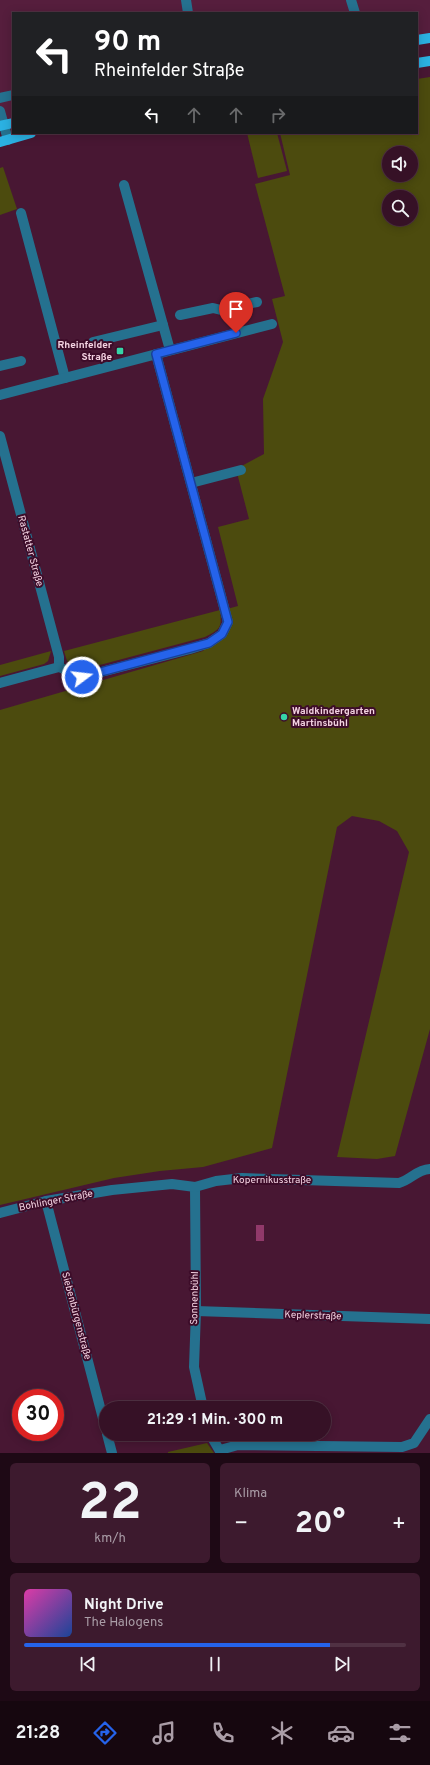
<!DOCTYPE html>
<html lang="de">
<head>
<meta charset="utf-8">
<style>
	:root { --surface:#361126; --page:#3d1a2e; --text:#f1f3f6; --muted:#aa9da7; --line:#503143; --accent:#2563eb }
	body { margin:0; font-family:Overpass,sans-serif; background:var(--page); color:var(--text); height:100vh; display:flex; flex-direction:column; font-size:15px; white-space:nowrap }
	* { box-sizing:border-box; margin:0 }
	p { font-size:13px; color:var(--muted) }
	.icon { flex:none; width:22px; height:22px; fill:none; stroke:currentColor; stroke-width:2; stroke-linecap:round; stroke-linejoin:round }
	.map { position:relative; height:1453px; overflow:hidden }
	.sheet { display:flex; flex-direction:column; gap:10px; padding:10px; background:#1e0915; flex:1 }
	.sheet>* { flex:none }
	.guide { position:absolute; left:12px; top:12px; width:406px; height:122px; border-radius:0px; box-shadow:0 2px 10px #0003,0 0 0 1px var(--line); background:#202124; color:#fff; overflow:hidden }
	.buttons { position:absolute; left:382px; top:146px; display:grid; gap:8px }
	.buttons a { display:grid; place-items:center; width:36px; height:36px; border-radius:50%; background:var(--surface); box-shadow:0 2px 10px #0003,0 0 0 1px var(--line); font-size:20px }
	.speed { position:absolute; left:12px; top:1389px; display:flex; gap:8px; font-size:20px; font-weight:700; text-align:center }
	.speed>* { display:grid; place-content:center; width:52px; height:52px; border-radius:50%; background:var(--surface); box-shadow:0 2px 10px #0003,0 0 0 1px var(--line); line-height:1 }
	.speed .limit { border:6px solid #d22; background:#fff; color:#111 }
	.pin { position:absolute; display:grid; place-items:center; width:34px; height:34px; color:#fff; margin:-41px -17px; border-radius:50% 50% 50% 0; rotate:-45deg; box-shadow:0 0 4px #0007 }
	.pin .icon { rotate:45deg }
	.me { position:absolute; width:44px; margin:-22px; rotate:75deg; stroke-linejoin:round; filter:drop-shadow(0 0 3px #0008) }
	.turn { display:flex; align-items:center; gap:14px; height:84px; padding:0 16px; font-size:18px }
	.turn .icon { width:52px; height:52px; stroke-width:2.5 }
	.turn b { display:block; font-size:28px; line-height:34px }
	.lanes { display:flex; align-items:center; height:38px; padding:0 16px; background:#0003; justify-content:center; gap:20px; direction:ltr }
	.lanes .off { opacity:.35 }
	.big { font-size:30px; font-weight:700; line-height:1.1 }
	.sheet .widget { flex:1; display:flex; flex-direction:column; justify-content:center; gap:6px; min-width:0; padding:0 14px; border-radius:6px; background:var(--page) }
	.sheet .dial { align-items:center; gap:0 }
	.dial b { font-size:52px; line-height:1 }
	.song { display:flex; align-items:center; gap:12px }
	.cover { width:48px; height:48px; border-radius:6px; background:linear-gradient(135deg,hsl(320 70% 55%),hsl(220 70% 35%)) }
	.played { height:4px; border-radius:2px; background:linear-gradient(90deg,var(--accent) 80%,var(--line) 80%) }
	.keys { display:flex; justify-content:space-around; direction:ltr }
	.heat { display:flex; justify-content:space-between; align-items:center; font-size:22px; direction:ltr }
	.sheet .tiles { flex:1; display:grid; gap:10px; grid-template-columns:1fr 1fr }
	.widget:last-child { grid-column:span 2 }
	.trip { position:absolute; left:99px; top:1401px; width:232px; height:40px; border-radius:20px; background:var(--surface); box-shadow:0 2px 10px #0003,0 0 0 1px var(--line); font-weight:700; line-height:40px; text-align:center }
	.menu { display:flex; height:64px; justify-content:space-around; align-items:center; background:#16070f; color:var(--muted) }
	.menu .icon { width:28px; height:28px }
	.menu .current { color:var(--accent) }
	.menu b { font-size:18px; color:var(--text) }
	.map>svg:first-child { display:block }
	.built { fill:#561e3d }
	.green { fill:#4c4b0e; fill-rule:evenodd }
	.water { fill:#91396a }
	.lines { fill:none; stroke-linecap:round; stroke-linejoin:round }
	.minor { stroke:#25718f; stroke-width:10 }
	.major { stroke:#2bb1e2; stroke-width:10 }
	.route-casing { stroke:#184099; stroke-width:10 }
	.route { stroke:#2563eb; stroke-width:7 }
	.poi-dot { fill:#36d4a7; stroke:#3d0c29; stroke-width:1.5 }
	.labels { text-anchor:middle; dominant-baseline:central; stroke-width:4; stroke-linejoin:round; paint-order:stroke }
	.poi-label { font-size:10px; font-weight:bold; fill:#f4d3e2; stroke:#3d0c29; text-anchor:end }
	.street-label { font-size:10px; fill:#f4d3e2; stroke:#3d0c29 }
</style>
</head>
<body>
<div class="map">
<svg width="430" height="1453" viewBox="0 0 430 1453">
	<rect width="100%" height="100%" fill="#481733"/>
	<path class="built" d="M 0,0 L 430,0 L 430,38 L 417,40 L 417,13 L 13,13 L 13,123 L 0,126 Z"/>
	<g class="green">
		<path d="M 430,77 L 430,1029 L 395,1156 L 377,1159 L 337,1157 L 409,852 L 397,831 L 379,821 L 352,816 L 337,827 L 272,1148 L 203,1167 L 160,1171 L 114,1178 L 0,1205 L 0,710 L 203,651 L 209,643 L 222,634 L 227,609 L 238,606 L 218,527 L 249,519 L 236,469 L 264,454 L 263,399 L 283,342 L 272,299 L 285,296 L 255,184 L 290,175 L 280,133 L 417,133 L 417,79 ZM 389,153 L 411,153 L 411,175 L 389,175 ZM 389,197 L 411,197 L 411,219 L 389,219 Z"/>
		<path d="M 247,133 L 277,133 L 287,171 L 258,178 Z"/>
		<path d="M 3,167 L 17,209 L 0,215 L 0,168 Z"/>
		<path d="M 220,610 C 222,627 221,629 205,637 L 81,670 C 68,668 67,661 64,651 Z"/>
		<path d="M 51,651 L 48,661 L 44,664 L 0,676 L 0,665 Z"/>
		<path d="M 207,1443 L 214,1453 L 168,1453 L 168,1452 Z"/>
	</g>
	<rect class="water" x="256" y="1225" width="8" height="16"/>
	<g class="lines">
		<g class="minor">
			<path d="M 186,0 L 188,13"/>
			<path d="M 351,0 L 355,13"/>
			<path d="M 0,98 L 13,95"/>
			<path d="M 0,111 L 8,140"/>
			<path d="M 124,185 L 170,350"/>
			<path d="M 21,213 L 65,378"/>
			<path d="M 180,315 L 213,308 L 221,310 L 257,302"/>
			<path d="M 93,342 L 163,325"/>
			<path d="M 0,366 L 21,361"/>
			<path d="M 0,395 L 272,324"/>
			<path d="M 0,436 L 59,657 L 59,667"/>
			<path d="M 191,483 L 241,470"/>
			<path d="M 0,683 L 59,667 L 82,677 L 190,649 L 209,643 L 222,634 L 228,622 L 156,354"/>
			<path d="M 195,1187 L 196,1311 L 194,1367 L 203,1408"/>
			<path d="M 46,1201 L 106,1430"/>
			<path d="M 0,1213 L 46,1201 L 112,1190 L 172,1184 L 195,1187 L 216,1181 L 242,1178 L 399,1183 C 412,1179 416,1170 430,1169"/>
			<path d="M 196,1311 L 430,1319"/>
			<path d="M 107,1434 L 112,1453"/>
			<path d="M 210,1434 L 221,1453"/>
			<path d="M 220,1450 L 238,1445 L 402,1447 L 414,1443 L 430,1419"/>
		</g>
		<g class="major">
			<path d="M 417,40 L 430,38"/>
			<path d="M 417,63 L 430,61"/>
			<path d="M 0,126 L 13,123"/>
			<path d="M 0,142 L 31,133"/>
		</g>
	</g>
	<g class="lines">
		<defs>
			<path id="route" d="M 82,677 L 209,643 L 222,634 L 228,622 L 156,354 L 236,333"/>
		</defs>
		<use href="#route" class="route-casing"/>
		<use href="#route" class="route"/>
	</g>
	<g class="poi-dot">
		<rect x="116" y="347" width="8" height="8" rx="2"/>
		<circle cx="284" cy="717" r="4"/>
	</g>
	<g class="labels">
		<g class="poi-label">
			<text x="112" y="345">Rheinfelder<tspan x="112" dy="12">Straße</tspan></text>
			<text x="292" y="711" text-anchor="start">Waldkindergarten<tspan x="292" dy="12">Martinsbühl</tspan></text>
		</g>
		<g class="street-label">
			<text transform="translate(30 551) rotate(75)">Rastatter Straße</text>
			<text x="272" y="1180">Kopernikusstraße</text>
			<text transform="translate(56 1201) rotate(-11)">Bohlinger Straße</text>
			<text transform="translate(195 1298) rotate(-89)">Sonnenbühl</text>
			<text transform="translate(76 1316) rotate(75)">Siebenbürgenstraße</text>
			<text transform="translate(313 1316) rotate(2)">Keplerstraße</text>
		</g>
	</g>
</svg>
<div class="buttons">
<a><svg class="icon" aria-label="sound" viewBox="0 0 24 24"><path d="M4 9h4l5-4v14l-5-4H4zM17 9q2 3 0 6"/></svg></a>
<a><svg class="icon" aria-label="search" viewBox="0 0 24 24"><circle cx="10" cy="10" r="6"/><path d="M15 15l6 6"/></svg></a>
</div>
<div class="speed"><div class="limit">30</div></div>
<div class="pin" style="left:236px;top:333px;background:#d93025"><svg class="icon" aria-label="arrive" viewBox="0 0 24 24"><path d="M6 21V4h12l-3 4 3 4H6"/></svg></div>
<svg class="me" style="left:82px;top:677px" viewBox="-20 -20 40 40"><circle r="17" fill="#2563eb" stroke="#fff" stroke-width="3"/><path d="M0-11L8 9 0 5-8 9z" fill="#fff"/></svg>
<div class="trip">21:29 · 1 Min. · 300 m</div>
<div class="guide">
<div class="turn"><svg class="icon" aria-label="left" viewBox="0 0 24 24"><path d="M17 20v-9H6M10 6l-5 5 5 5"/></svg><div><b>90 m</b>Rheinfelder Straße</div></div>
<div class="lanes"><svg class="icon" aria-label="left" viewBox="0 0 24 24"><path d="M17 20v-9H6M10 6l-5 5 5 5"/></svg><svg class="icon off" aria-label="ahead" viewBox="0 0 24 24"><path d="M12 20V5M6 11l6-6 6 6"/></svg><svg class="icon off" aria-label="ahead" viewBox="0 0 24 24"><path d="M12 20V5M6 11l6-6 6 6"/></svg><svg class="icon off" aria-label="right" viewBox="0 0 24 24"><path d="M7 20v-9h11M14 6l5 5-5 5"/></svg></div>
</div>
</div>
<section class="sheet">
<div class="tiles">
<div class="widget dial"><b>22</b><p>km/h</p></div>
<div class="widget"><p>Klima</p>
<div class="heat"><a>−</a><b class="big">20°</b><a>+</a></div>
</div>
<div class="widget">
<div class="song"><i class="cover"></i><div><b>Night Drive</b><p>The Halogens</p></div></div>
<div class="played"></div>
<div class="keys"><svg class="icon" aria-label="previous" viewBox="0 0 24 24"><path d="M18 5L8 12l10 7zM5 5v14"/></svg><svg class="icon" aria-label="pause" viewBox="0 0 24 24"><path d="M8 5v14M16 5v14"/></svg><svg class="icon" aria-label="next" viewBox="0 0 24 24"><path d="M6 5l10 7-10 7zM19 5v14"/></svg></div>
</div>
</div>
</section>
<nav class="menu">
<b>21:28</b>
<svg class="icon current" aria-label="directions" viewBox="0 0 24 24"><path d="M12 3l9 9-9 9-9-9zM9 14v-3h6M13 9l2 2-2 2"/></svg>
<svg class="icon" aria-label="music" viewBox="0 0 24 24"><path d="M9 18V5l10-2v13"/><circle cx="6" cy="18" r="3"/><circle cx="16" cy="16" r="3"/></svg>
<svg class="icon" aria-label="phone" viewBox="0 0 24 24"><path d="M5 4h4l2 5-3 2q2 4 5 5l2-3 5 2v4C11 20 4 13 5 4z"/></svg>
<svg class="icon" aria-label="climate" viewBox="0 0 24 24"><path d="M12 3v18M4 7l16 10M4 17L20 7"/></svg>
<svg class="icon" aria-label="car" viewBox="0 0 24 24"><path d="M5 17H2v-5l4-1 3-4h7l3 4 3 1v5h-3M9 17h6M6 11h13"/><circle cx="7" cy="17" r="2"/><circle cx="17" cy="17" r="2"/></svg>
<svg class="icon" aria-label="filters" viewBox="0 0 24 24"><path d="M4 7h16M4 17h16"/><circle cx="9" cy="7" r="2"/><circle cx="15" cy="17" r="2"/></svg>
</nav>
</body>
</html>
